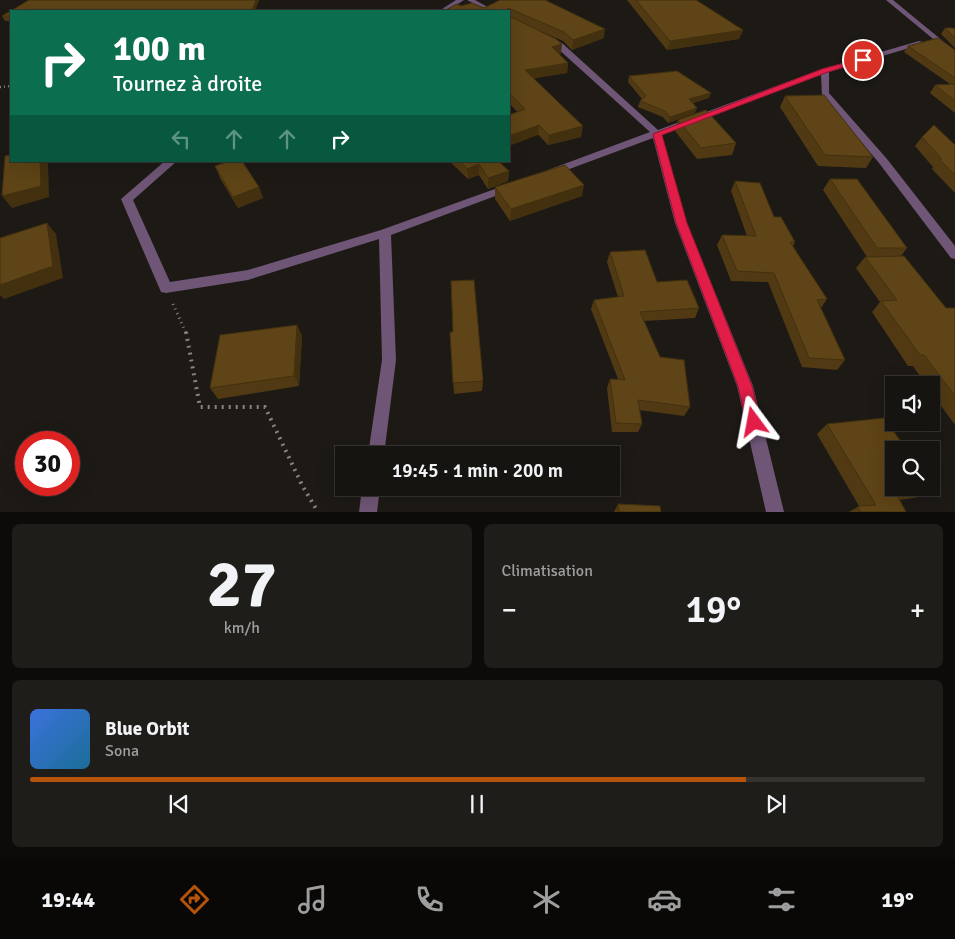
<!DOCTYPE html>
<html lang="fr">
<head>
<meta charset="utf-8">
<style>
	:root { --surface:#161410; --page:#1f1d19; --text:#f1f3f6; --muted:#9e9e9f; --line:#353330; --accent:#b45309 }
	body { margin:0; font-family:Signika,sans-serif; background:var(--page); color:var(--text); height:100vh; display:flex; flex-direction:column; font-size:19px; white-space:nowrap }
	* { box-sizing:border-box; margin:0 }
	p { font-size:16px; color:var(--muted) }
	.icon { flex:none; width:28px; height:28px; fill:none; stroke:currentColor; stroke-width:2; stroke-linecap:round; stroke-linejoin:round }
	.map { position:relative; height:512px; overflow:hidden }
	.sheet { display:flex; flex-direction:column; gap:12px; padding:12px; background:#0c0b09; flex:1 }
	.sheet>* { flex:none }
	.guide { position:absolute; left:10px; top:10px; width:500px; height:152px; border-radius:0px; box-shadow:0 5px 20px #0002,0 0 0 1px var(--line); background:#0b6e4f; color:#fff; overflow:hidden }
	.fabs { position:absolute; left:885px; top:376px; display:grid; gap:10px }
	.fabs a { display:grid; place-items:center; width:55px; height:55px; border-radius:0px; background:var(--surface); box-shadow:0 5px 20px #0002,0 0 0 1px var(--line); font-size:25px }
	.speed { position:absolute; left:15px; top:431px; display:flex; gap:10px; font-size:25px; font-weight:700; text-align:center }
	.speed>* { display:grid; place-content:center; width:65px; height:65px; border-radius:50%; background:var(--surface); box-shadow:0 5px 20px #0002,0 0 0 1px var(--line); line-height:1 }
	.speed .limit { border:8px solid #d22; background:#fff; color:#111 }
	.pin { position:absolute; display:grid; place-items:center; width:42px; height:42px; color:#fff; margin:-21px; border:2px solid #fff; border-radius:50%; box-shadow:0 1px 5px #0007 }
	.me { position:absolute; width:55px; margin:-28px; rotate:347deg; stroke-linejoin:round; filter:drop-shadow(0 0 4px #0008) }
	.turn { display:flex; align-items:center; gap:18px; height:105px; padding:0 20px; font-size:22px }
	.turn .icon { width:65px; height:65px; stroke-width:2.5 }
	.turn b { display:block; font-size:35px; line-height:42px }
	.lanes { display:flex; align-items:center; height:48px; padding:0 20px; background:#0003; justify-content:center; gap:25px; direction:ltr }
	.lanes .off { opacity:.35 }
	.big { font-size:38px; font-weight:600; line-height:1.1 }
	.sheet .tile { flex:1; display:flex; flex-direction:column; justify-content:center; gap:8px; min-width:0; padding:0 18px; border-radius:8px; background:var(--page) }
	.sheet .dial { align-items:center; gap:0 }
	.dial b { font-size:65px; line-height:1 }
	.song { display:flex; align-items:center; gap:15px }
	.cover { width:60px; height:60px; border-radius:8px; background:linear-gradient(135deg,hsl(220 70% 55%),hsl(200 70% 35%)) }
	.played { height:5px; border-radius:2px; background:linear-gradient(90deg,var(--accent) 80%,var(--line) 80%) }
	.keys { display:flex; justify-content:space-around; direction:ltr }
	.heat { display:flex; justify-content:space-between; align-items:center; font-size:28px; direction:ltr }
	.sheet .tiles { flex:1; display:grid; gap:12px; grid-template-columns:1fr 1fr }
	.tile:last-child { grid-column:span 2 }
	.trip { position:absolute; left:335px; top:446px; width:285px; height:50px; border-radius:0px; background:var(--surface); box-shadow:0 5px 20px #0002,0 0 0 1px var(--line); font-weight:600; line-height:50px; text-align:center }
	.tabs { display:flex; height:80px; justify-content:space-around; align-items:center; background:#090806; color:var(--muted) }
	.tabs .icon { width:35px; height:35px }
	.tabs .selected { color:var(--accent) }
	.tabs b { font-size:22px; color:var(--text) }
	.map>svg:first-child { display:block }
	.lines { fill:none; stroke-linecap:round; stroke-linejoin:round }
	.path-far2 { stroke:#85827f; stroke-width:2.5; stroke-dasharray:1 3; stroke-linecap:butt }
	.path-far1 { stroke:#85827f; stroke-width:3; stroke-dasharray:1 4; stroke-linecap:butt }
	.path { stroke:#85827f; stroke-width:4; stroke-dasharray:2 5; stroke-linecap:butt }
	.minor { fill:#6f5676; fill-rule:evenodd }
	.wall { fill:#513a13 }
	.shaded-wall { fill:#42300f }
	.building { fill:#5e4416; stroke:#42300f }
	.route { fill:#e11d48; stroke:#92132f }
</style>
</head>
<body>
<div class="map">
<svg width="955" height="512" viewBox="0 0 955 512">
	<rect width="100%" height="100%" fill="#1d1a16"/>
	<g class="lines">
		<path class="path-far2" d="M 0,87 L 11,86"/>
		<path class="path-far1" d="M 173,304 L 186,333"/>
		<path class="path" d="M 186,332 L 200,407 L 265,407 L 302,485 L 318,512"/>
		<g class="minor">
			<path d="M 456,0 L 464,0 L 447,11 L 439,11 Z"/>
			<path d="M 467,0 L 475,0 L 495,11 L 487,11 Z"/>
			<path d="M 886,0 L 893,0 L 955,51 L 955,57 Z"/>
			<path d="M 544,37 L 550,37 L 562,43 L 658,130 L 822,69 L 919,41 L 926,43 L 829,72 L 829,93 L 887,159 L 955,246 L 955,259 L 951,258 L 879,163 L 822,95 L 821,75 L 662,135 L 687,223 L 753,386 L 784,512 L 766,512 L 737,386 L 675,223 L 653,138 L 556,174 L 552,175 L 547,172 L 548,170 L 650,132 L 556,47 L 544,41 Z"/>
			<path d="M 165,161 L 177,161 L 133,200 L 170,282 L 248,270 L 381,230 L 506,185 L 514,185 L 515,187 L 514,189 L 391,235 L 396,360 L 384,455 L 368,455 L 382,360 L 379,239 L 248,280 L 166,293 L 161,292 L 121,199 Z"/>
			<path d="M 362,488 L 380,488 L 377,512 L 359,512 Z"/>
		</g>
	</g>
	<g class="wall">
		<path d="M 29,0 L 259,0 L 255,11 L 11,11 L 11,25 L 9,21 L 5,21 L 2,16 Z"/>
		<path d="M 500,0 L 604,38 L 572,50 L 563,41 L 538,30 L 561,54 L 559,54 L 568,63 L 567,73 L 534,78 L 581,137 L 548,145 L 509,103 L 509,11 L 444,11 L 461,6 L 484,8 Z"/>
		<path d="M 627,0 L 696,0 L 743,30 L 739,39 L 667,50 Z"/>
		<path d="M 945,28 L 955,29 L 955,48 L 941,34 Z"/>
		<path d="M 908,46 L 955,50 L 955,113 L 930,93 L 935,85 L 950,84 L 904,52 Z"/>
		<path d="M 629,76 L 709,98 L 693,103 L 695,113 L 668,123 L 663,117 L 638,107 L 640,101 L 642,99 L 628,82 Z"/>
		<path d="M 785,96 L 873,157 L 866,168 L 818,166 L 780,107 Z"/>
		<path d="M 678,120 L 736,143 L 732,155 L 697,159 L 675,131 Z"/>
		<path d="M 922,137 L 955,145 L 955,193 L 932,169 L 933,167 L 915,146 Z"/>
		<path d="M 449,161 L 498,161 L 509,171 L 508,181 L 488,189 L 479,175 L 468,179 Z"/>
		<path d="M 215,166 L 259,187 L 263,198 L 238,208 L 220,178 Z"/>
		<path d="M 830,179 L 907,248 L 901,256 L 946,308 L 955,308 L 955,425 L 931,392 L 931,385 L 926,385 L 913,366 L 908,366 L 872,312 L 880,302 L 856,268 L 865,257 L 867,257 L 823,190 Z"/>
		<path d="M 735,181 L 774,217 L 795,242 L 793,247 L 827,299 L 821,308 L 845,360 L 837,370 L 802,367 L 768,282 L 731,281 L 717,245 L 722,235 L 747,236 L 731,191 Z"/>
		<path d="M 495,187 L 582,196 L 510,221 L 495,199 Z"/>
		<path d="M 610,252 L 699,308 L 695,318 L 644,321 L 660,357 L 690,407 L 684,416 L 639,410 L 642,424 L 638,432 L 612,432 L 607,388 L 610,379 L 618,379 L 591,309 L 594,300 L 618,297 L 607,262 Z"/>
		<path d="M 297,325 L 302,336 L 299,386 L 218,399 L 210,388 Z"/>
		<path d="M 450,332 L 483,381 L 482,391 L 454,394 Z"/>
		<path d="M 827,424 L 933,488 L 919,497 L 899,500 L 906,512 L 849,512 L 859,506 L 817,434 Z"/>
		<path d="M 618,504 L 661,512 L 614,512 Z"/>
	</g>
	<g class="shaded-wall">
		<path d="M 256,0 L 259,0 L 255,11 L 252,11 Z"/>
		<path d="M 605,29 L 604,38 L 572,50 L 573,40 Z"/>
		<path d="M 743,30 L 739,39 L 667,50 L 670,41 Z"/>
		<path d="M 562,44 L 561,54 L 552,57 L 552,47 Z"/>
		<path d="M 568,63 L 567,73 L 524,80 L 525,70 Z"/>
		<path d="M 711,93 L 709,98 L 687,105 L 689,99 Z"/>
		<path d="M 697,108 L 695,113 L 668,123 L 670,117 Z"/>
		<path d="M 539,125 L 538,135 L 509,146 L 509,136 Z"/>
		<path d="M 583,126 L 581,137 L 548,145 L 549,135 Z"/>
		<path d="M 40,161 L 48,161 L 49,197 L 12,208 L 2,196 Z"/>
		<path d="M 479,164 L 479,175 L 468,179 L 467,169 Z"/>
		<path d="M 509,171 L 508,181 L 488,189 L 488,178 Z"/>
		<path d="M 584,185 L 582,196 L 510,221 L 511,209 Z"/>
		<path d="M 259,187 L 263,198 L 238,208 L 233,197 Z"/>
		<path d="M 47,223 L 56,234 L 63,278 L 4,299 L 0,295 L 0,285 Z"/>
		<path d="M 297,325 L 302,336 L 299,386 L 294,376 Z"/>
	</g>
	<g class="building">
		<path d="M 29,0 L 256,0 L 252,11 L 11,11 L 11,16 L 2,16 Z"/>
		<path d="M 500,0 L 545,0 L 605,29 L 573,40 L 564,32 L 508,8 L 508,11 L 444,11 L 457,4 L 461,6 L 472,3 L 484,8 Z"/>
		<path d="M 636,0 L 696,0 L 743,30 L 670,41 Z"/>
		<path d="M 509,16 L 556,39 L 562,44 L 552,47 L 568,63 L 525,70 L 583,126 L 549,135 L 539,125 L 509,136 L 509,115 L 525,109 L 509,93 Z"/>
		<path d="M 945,28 L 953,28 L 955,29 L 955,38 Z"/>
		<path d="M 938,38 L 955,50 L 955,78 L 908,46 Z"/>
		<path d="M 677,71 L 711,93 L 689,99 L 697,108 L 670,117 L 665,111 L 640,101 L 646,96 L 629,76 Z"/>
		<path d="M 955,84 L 955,101 L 935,85 Z"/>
		<path d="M 824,95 L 873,157 L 825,155 L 785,96 Z"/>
		<path d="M 706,110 L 736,143 L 701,148 L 678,120 Z"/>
		<path d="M 934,125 L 955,145 L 955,175 L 939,159 L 942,159 L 922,137 Z"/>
		<path d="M 11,155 L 11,161 L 40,161 L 41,186 L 2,196 L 5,156 Z"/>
		<path d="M 230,161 L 242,161 L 259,187 L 233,197 L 215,166 Z"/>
		<path d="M 460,161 L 498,161 L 509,171 L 488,178 L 479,164 L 467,169 Z"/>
		<path d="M 565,165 L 584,185 L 511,209 L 495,187 Z"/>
		<path d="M 830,179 L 857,179 L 907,248 L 877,248 Z"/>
		<path d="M 735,181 L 760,183 L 774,217 L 781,217 L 795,242 L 790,242 L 827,299 L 817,300 L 845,360 L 809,358 L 774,273 L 737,271 L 722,235 L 756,236 Z"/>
		<path d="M 47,223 L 53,266 L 0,285 L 0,238 Z"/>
		<path d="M 645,250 L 657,282 L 687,280 L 699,308 L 640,312 L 660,357 L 684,360 L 690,407 L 638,400 L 642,424 L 616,423 L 610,379 L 625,380 L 594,300 L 624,296 L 610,252 Z"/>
		<path d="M 904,256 L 946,308 L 955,308 L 955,396 L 924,355 L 920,355 L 881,301 L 897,300 L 865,257 Z"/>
		<path d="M 474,280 L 483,381 L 453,383 L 450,332 L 453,332 L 451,281 Z"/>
		<path d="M 297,325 L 294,376 L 210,388 L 220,335 Z"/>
		<path d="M 884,418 L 907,450 L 894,450 L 894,488 L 931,488 L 931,485 L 933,488 L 896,493 L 906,512 L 860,512 L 858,506 L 876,505 L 827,424 Z"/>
		<path d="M 618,504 L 660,506 L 661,512 L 619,512 Z"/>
	</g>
	<path class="route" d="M 863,58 L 866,60 L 865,61 L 828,72 L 662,135 L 687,223 L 752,386 L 761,422 L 759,427 L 754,429 L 749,427 L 746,422 L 738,386 L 676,223 L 653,134 L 822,69 Z"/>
</svg>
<div class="fabs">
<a><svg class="icon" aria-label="sound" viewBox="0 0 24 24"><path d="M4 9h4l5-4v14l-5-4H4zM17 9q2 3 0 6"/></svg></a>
<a><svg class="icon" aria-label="search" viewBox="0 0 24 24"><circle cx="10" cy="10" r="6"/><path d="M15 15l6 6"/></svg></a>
</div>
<div class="speed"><div class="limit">30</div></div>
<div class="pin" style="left:863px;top:60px;background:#d93025"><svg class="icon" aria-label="arrive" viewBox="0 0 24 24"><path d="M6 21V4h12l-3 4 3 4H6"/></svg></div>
<svg class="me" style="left:754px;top:422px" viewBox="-20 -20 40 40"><path d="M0-17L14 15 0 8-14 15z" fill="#e11d48" stroke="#fff" stroke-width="4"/></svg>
<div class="trip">19:45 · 1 min · 200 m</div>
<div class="guide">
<div class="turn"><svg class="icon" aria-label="right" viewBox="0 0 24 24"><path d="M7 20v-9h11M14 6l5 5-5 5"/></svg><div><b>100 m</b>Tournez à droite</div></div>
<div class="lanes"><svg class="icon off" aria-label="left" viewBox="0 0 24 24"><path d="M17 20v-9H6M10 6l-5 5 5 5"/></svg><svg class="icon off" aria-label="ahead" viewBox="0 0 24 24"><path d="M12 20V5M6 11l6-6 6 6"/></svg><svg class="icon off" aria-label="ahead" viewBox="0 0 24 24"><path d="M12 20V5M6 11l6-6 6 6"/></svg><svg class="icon" aria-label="right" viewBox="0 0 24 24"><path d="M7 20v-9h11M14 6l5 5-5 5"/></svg></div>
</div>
</div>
<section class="sheet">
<div class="tiles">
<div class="tile dial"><b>27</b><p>km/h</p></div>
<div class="tile"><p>Climatisation</p>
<div class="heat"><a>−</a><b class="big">19°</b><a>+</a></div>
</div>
<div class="tile">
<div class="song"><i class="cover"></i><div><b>Blue Orbit</b><p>Sona</p></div></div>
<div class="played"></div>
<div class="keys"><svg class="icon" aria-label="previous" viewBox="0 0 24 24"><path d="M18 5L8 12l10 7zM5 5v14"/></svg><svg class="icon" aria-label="pause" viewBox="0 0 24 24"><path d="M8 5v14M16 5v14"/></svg><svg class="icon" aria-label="next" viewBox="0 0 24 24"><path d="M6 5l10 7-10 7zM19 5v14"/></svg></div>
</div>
</div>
</section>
<nav class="tabs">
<b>19:44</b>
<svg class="icon selected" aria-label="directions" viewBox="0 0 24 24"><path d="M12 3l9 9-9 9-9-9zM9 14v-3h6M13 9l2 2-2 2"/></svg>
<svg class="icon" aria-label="music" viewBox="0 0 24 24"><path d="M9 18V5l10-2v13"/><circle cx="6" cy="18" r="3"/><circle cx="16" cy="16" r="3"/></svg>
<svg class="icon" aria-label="phone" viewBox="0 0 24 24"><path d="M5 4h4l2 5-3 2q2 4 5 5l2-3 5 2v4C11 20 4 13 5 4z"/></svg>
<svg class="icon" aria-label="climate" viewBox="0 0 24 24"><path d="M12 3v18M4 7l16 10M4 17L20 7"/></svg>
<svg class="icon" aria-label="car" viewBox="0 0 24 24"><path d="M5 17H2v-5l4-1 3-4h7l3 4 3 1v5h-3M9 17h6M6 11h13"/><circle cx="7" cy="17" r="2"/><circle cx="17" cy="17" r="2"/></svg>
<svg class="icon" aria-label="filters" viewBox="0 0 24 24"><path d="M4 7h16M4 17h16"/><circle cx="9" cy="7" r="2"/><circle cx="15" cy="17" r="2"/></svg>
<b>19°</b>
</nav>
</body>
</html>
